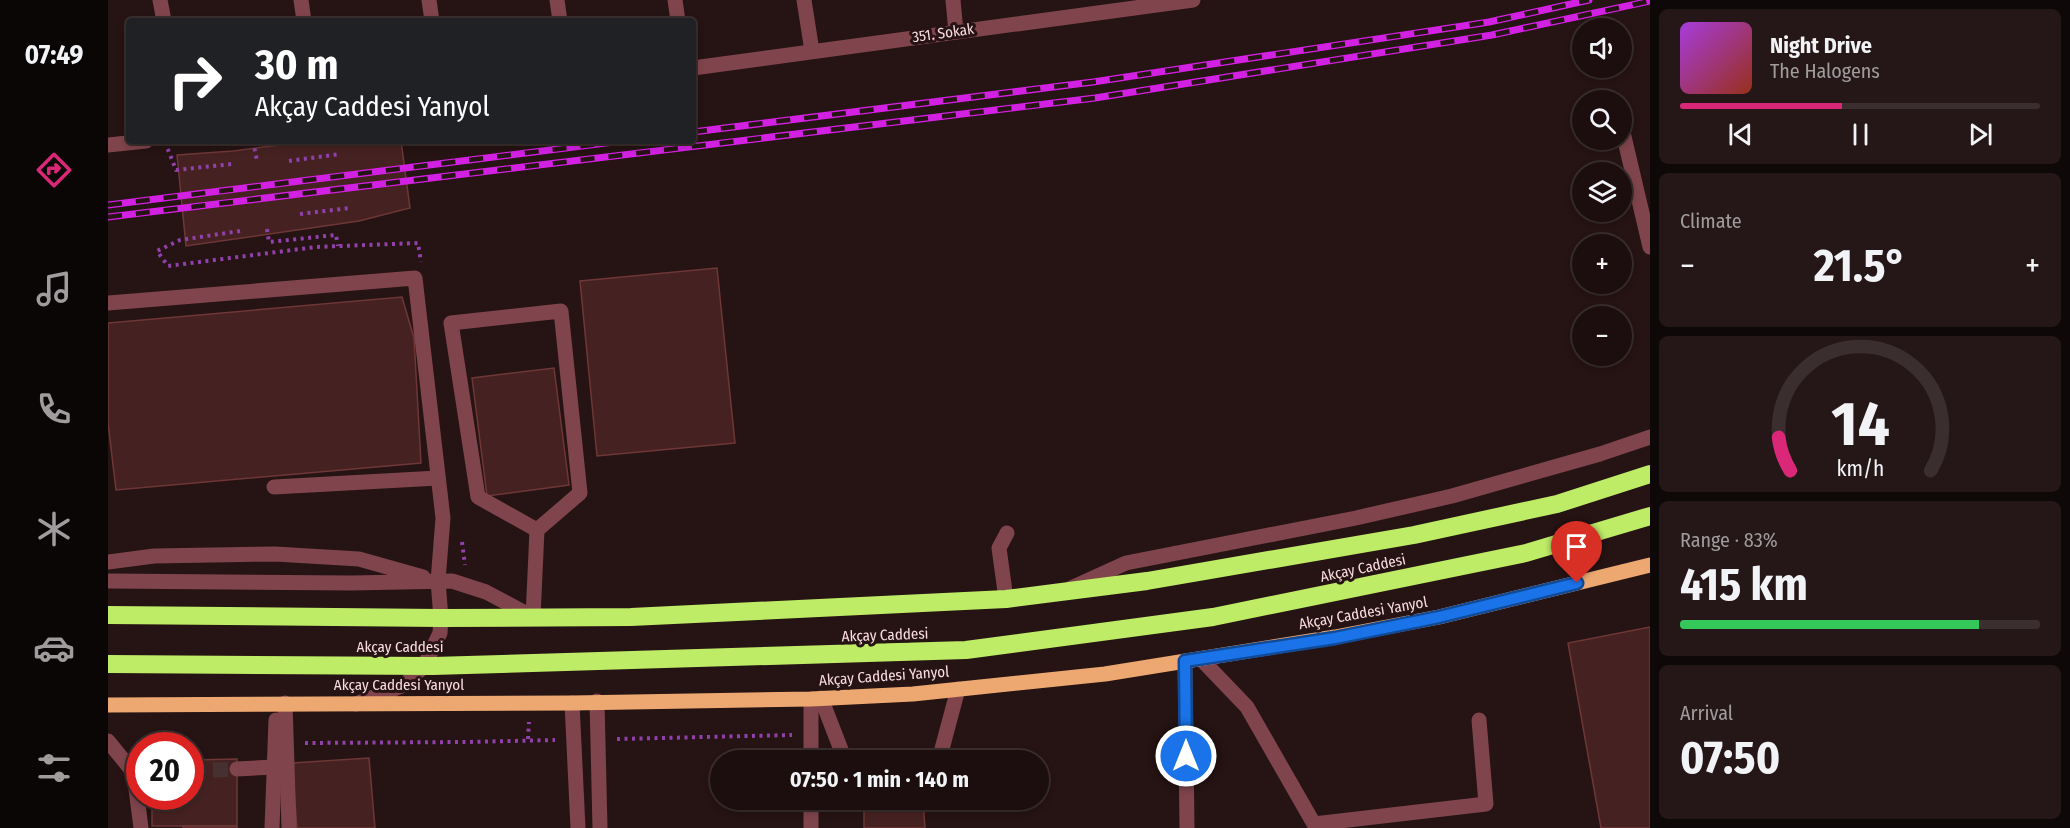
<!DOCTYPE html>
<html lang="en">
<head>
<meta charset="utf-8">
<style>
	:root { --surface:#1c0e0e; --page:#251717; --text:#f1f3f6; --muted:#a09c9e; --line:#3a2e2e; --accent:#db2777 }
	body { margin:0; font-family:"Fira Sans Condensed",sans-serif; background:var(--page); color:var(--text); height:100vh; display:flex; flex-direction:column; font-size:22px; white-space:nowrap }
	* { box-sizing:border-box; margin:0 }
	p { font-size:20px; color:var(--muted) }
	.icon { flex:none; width:33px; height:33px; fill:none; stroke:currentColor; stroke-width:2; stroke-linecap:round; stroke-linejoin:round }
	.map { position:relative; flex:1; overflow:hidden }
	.panel { display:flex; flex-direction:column; gap:9px; padding:9px; background:#0f0808; width:420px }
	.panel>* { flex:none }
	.banner { position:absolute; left:18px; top:18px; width:570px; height:126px; border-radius:6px; box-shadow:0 3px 9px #0003,0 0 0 2px var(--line); background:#202124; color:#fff; overflow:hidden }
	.tools { position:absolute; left:1464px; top:18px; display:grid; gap:12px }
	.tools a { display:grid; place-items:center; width:60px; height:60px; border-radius:50%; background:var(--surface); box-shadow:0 3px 9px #0003,0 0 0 2px var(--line); font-size:30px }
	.speed { position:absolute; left:18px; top:732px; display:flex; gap:12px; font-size:30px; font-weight:700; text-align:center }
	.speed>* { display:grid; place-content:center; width:78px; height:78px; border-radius:50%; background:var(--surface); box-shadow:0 3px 9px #0003,0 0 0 2px var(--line); line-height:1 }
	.speed .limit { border:9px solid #d22; background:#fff; color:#111 }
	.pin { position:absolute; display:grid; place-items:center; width:51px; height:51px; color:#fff; margin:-62px -26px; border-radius:50% 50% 50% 0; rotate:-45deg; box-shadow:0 0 6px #0007 }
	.pin .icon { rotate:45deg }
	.me { position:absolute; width:66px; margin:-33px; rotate:0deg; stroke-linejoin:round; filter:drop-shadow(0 0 4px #0008) }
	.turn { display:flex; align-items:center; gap:21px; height:126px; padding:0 30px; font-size:27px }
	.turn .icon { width:78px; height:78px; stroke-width:2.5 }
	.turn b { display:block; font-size:42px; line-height:51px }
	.big { font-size:45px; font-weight:700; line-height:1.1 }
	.panel .card { flex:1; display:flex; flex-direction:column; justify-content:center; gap:9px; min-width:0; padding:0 21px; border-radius:9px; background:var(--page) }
	.panel .dial { align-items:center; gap:0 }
	.dial svg { height:156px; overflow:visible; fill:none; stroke:var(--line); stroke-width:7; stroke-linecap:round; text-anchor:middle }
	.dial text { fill:var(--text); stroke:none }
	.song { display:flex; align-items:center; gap:18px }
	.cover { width:72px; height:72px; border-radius:9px; background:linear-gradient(135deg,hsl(280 70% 55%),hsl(10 70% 35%)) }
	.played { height:6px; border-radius:3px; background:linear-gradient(90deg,var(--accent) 45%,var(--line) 45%) }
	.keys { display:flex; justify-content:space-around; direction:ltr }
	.heat { display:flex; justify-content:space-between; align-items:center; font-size:33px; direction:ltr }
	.charge { height:9px; border-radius:4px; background:linear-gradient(90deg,#34c759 83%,var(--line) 0) }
	.trip { position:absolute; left:602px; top:750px; width:339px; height:60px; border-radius:30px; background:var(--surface); box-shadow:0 3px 9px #0003,0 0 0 2px var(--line); font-weight:700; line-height:60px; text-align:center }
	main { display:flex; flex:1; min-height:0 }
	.tabs { display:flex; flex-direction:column; width:108px; justify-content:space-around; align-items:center; background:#0b0606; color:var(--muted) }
	.tabs .icon { width:42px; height:42px }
	.tabs .selected { color:var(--accent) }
	.tabs b { font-size:27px; color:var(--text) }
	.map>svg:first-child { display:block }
	.building { fill:#452221; stroke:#6e3736; stroke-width:1.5 }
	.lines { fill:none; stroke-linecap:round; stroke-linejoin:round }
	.minor-tunnel { stroke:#463132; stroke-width:15; stroke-dasharray:15 8; stroke-linecap:butt }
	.path { stroke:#9140ac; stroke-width:4; stroke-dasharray:3 4.5; stroke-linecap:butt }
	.minor { stroke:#7f444c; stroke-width:15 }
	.major { stroke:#eda871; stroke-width:15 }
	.highway { stroke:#beec67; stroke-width:18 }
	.rail-casing { stroke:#d321e3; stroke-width:7 }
	.rail { stroke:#261313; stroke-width:4.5; stroke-dasharray:14; stroke-linecap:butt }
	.route-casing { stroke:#114b97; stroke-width:15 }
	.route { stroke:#1a73e8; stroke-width:10 }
	.labels { text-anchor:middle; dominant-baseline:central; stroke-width:6; stroke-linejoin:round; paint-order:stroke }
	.street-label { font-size:15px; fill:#fbdddf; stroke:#261313 }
</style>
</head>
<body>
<main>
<nav class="tabs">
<b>07:49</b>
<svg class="icon selected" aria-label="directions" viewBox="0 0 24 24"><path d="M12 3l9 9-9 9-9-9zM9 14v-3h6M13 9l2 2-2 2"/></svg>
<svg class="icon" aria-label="music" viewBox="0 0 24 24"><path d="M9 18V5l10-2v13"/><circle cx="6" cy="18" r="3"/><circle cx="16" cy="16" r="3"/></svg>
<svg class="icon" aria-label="phone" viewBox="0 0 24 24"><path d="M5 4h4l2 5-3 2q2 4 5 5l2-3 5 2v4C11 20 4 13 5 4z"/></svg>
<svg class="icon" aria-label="climate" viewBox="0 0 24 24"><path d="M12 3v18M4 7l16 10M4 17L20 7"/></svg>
<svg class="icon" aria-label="car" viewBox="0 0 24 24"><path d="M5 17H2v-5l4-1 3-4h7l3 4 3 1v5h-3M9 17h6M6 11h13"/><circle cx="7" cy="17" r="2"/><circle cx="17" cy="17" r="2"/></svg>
<svg class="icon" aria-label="filters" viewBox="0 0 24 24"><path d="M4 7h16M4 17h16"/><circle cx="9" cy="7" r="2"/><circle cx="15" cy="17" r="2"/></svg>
</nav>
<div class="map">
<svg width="1542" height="828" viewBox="0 0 1542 828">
	<rect width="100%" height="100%" fill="#261313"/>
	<g class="building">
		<path d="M 203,141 L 293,141 L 302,208 L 251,221 L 78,246 L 69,155 L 125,151 Z"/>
		<path d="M 609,268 L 627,443 L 489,456 L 472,281 Z"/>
		<path d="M 294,297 L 306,338 L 313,463 L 8,490 L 0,423 L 0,323 Z"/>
		<path d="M 446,368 L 461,485 L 379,496 L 364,378 Z"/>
		<path d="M 1542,627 L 1542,828 L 1493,828 L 1460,643 Z"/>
		<path d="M 261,758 L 267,828 L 189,828 L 184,763 Z"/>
		<path d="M 129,759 L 129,826 L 44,826 L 44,796 L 82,796 L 82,760 Z"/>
		<path d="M 756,800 L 815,800 L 817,828 L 756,828 Z"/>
		<rect x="75" y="826" width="54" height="2"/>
	</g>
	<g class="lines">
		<path class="minor-tunnel" d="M 82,771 L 129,769"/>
		<g class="path">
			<path d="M 145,141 L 149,161"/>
			<path d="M 57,142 L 68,170 L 124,164"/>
			<path d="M 181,161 L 232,154"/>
			<path d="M 192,214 L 242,208"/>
			<path d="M 159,229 L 161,242 L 228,235 L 230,246"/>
			<path d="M 132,231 L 72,240 L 49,251 L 60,266 L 208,247 L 310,243 L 313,262"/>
			<path d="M 354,542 L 357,565"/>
			<path d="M 420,739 L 421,722"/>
			<path d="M 509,739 L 684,735"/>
			<path d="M 197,743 L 359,742 L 447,740"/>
		</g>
		<g class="minor">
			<path d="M 52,0 L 56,21"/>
			<path d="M 193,0 L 196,21"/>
			<path d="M 321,0 L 324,21"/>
			<path d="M 449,0 L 452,21"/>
			<path d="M 567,0 L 570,21"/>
			<path d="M 696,0 L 704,51"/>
			<path d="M 845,0 L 848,32"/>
			<path d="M 585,68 L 1085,0"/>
			<path d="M 1514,128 L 1542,247"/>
			<path d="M 0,145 L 38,141"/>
			<path d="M 0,303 L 307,278 L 335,518 L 330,581 L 333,618 L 332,633 L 316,666 L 296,685 L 248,704"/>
			<path d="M 453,311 L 472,493 L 429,530 L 370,497 L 343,323 Z"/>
			<path d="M 166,487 L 330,478"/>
			<path d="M 0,562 L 46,556 L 167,554 L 251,559 L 315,577"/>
			<path d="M 0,581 L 244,583 L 344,581 L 378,592 L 425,617 L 429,530"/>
			<path d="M 963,588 L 1018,563 L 1248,518 L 1344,496 L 1492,454 L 1542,437"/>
			<path d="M 898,599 L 891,548 L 899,533"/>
			<path d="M 1093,659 L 1139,707 L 1206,824 L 1378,804 L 1371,720"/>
			<path d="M 1077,661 L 1079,828"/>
			<path d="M 713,698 L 737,760"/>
			<path d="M 489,701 L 492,828"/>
			<path d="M 177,703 L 181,828"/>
			<path d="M 464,703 L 470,828"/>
			<path d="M 0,741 L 26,773 L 33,828"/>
			<path d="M 703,760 L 703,699"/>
			<path d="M 831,760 L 850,689"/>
			<path d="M 129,769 L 166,767"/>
			<path d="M 164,828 L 168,720"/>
			<path d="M 703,828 L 703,800"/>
		</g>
		<path class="major" d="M 0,705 L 464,703 L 703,699 L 805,694 L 997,674 L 1227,637 L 1331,617 L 1542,565"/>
		<g class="highway">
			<path d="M 0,615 L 333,618 L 523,617 L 898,599 L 1039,581 L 1306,535 L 1449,504 L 1542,474"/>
			<path d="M 0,664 L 325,666 L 858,650 L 1105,617 L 1418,553 L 1542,516"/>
		</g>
		<defs>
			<g id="rail">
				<path d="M 585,132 L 985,82 L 1381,22 L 1481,0"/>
				<path d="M 0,205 L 514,141"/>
				<path d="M 0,217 L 987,98 L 1384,35 L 1542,1"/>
			</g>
		</defs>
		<use href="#rail" class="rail-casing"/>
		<use href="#rail" class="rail"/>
	</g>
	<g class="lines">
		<defs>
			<path id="route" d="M 1078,756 L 1077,661 L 1227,638 L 1331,617 L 1469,583"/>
		</defs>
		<use href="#route" class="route-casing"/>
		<use href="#route" class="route"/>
	</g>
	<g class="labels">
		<g class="street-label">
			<text transform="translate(835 33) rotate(-8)">351. Sokak</text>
			<text transform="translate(1255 568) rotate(-12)">Akçay Caddesi</text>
			<text transform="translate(1255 613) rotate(-10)">Akçay Caddesi Yanyol</text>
			<text transform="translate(777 635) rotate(-2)">Akçay Caddesi</text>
			<text x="292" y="647">Akçay Caddesi</text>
			<text transform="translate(776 676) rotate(-4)">Akçay Caddesi Yanyol</text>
			<text x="291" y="685">Akçay Caddesi Yanyol</text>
		</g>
	</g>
</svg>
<div class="tools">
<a><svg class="icon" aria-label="sound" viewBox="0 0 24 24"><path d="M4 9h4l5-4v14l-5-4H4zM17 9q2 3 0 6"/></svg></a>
<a><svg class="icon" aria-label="search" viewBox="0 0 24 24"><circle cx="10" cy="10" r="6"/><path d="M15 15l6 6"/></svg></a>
<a><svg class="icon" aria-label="layers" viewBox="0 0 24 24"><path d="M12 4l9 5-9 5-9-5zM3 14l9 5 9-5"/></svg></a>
<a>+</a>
<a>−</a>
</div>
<div class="speed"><div class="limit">20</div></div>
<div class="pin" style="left:1469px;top:583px;background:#d93025"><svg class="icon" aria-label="arrive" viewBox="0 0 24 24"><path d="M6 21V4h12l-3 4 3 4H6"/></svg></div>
<svg class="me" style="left:1078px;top:756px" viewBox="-20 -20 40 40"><circle r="17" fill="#1a73e8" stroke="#fff" stroke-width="3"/><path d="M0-11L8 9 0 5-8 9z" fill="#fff"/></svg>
<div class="trip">07:50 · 1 min · 140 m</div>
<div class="banner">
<div class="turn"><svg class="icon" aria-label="right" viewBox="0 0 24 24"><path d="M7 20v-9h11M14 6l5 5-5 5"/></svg><div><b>30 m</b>Akçay Caddesi Yanyol</div></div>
</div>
</div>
<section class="panel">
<div class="card">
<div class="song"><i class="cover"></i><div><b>Night Drive</b><p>The Halogens</p></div></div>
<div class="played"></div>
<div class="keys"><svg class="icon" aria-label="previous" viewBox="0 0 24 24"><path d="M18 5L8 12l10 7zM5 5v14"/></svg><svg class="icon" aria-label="pause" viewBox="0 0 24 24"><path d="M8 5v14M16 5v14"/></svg><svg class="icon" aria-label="next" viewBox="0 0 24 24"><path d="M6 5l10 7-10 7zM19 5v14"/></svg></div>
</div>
<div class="card"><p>Climate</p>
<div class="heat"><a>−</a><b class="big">21.5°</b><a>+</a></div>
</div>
<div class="card dial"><svg viewBox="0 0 100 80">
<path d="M14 69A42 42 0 1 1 86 69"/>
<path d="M14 69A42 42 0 0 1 8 52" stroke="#db2777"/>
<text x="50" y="56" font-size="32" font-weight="700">14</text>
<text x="50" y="72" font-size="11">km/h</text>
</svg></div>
<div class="card"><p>Range · 83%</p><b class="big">415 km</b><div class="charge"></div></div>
<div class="card"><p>Arrival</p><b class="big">07:50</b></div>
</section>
</main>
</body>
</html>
